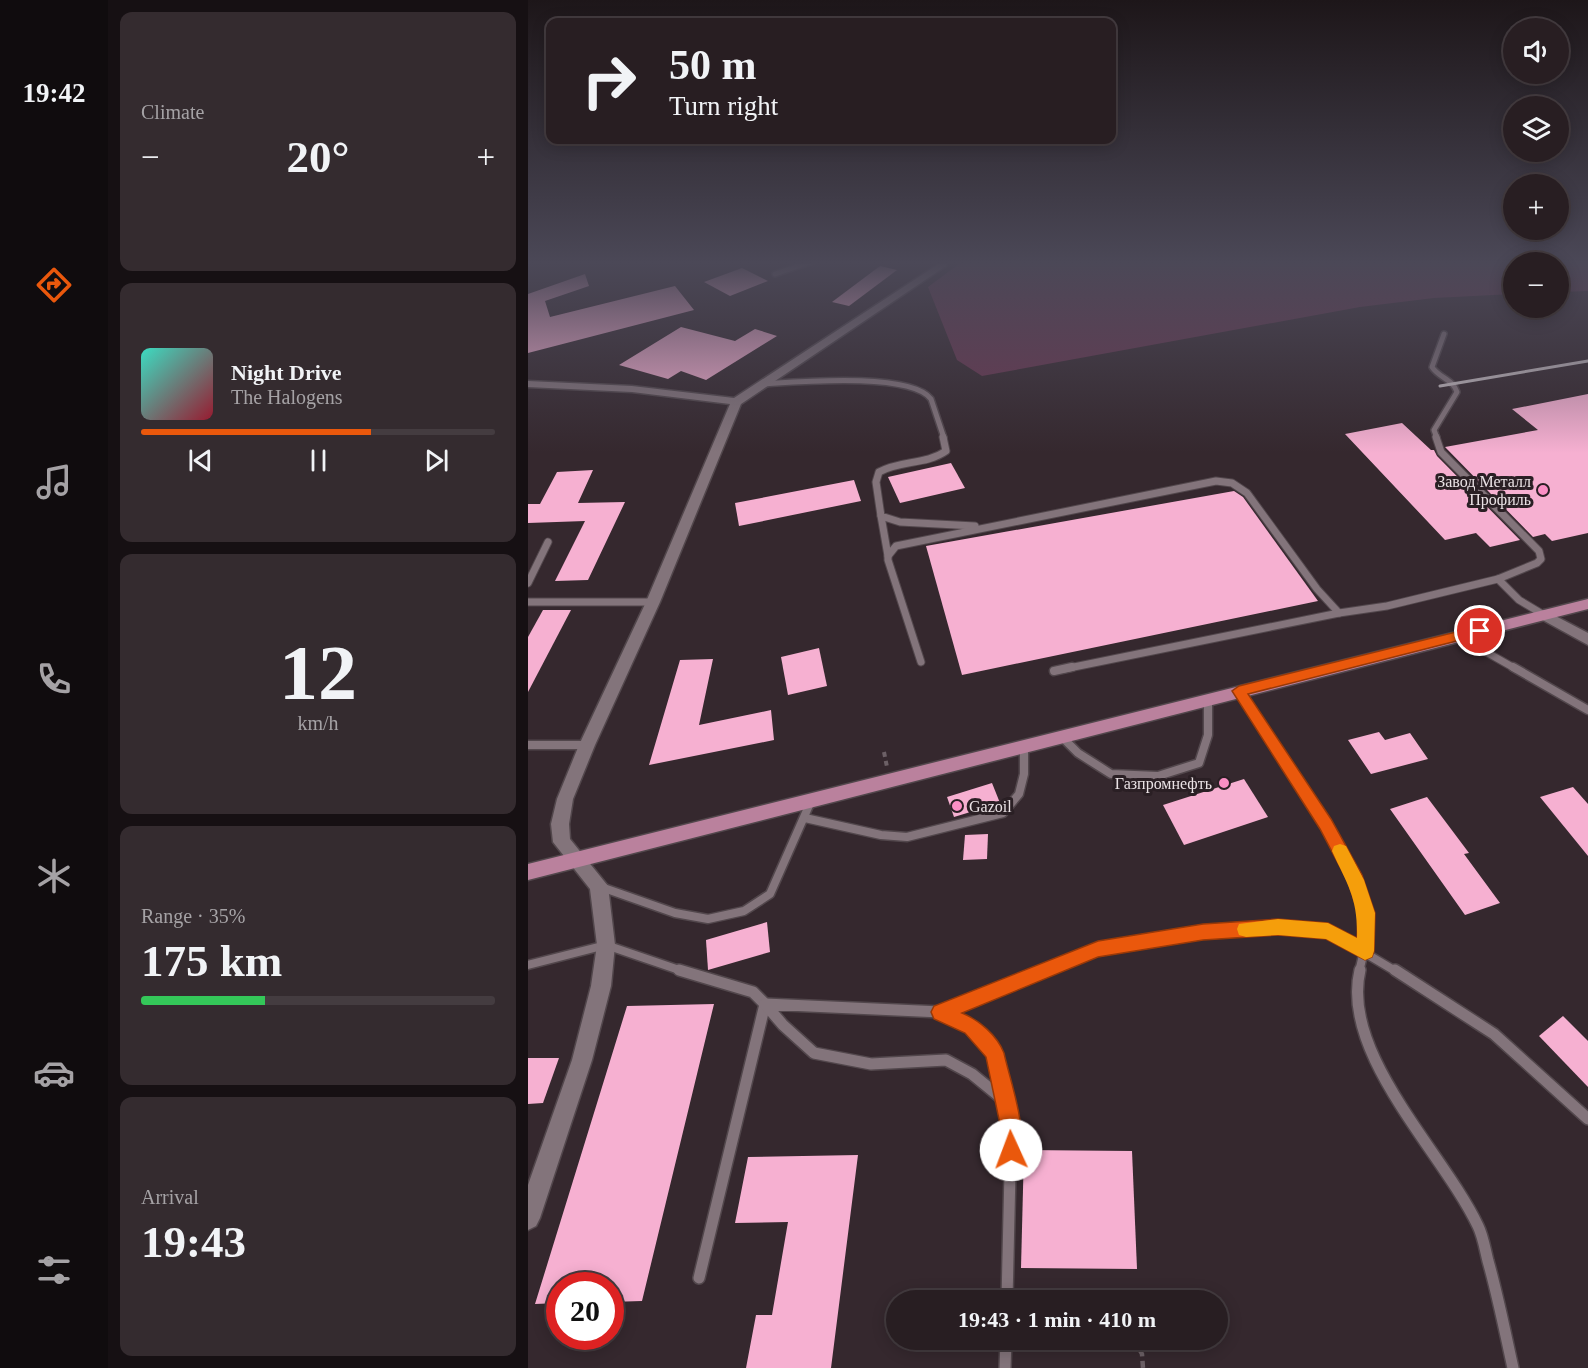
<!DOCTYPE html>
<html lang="en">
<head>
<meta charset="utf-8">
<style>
	:root { --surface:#281e22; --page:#342b2f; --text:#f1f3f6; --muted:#a5a2a5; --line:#443c40; --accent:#ea580c }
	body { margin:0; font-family:Georgia,serif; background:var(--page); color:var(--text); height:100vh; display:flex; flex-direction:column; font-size:22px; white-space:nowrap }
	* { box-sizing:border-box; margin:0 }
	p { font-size:20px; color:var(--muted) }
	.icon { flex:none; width:33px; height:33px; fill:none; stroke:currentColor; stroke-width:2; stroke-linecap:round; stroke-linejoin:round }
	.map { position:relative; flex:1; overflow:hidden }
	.panel { display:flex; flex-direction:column; gap:12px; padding:12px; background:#161013; width:420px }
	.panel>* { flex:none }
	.banner { position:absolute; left:18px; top:18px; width:570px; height:126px; border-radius:12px; box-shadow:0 3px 15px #0003,0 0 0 2px var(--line); background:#281e22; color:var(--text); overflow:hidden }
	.fabs { position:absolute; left:975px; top:18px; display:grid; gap:12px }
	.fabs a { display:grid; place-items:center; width:66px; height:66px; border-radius:50%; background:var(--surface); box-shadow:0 3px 15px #0003,0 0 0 2px var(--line); font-size:30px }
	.speed { position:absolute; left:18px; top:1272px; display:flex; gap:12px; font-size:30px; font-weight:700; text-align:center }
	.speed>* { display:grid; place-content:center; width:78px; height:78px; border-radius:50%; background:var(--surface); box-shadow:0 3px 15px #0003,0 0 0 2px var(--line); line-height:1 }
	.speed .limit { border:9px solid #d22; background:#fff; color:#111 }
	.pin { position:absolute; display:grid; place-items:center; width:51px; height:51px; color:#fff; margin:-26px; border:3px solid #fff; border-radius:50%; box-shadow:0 2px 6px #0007 }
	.me { position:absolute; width:66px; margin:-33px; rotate:358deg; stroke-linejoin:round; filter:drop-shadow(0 0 4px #0008) }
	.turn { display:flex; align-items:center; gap:21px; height:126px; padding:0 24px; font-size:27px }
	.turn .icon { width:78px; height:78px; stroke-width:2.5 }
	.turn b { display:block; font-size:42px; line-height:51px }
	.big { font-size:45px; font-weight:600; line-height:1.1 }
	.panel .tile { flex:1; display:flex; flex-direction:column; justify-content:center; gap:9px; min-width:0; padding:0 21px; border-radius:12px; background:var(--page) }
	.panel .dial { align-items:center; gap:0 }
	.dial b { font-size:78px; line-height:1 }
	.song { display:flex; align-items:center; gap:18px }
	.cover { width:72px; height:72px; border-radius:9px; background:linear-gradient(135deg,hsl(170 70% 55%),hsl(350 70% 35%)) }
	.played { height:6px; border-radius:3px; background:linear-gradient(90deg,var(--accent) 65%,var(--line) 65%) }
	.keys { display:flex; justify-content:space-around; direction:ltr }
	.heat { display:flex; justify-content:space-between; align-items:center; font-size:33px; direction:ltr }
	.charge { height:9px; border-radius:4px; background:linear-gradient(90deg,#34c759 35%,var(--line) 0) }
	.trip { position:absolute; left:358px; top:1290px; width:342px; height:60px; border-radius:30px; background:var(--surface); box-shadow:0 3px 15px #0003,0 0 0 2px var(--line); font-weight:600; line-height:60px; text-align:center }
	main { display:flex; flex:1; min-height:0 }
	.dock { display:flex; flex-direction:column; width:108px; justify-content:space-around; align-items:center; background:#100c0e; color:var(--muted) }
	.dock .icon { width:42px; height:42px }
	.dock .on { color:var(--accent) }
	.dock b { font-size:27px; color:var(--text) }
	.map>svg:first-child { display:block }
	.green { fill:#6a3751 }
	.building { fill:#f6b0d1 }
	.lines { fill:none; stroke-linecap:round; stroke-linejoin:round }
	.service-far3-casing { stroke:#52474c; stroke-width:8 }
	.service-far2-casing { stroke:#52474c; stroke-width:9 }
	.service-far1-casing { stroke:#52474c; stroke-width:11 }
	.service-casing { stroke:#52474c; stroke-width:14 }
	.minor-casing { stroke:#52474c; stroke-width:3 }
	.tertiary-casing { stroke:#52474c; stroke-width:3 }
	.primary-casing { stroke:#52474c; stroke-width:3 }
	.path-far1 { stroke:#6c6066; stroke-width:4; stroke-dasharray:5 4; stroke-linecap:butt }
	.path { stroke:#6c6066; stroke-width:4.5; stroke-dasharray:7 4.5; stroke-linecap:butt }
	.service-far3 { stroke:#83747b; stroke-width:5 }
	.service-far2 { stroke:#83747b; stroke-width:7 }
	.service-far1 { stroke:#83747b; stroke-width:8 }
	.service { stroke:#83747b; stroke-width:11 }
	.minor { fill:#83747b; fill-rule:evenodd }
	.tertiary { fill:#83747b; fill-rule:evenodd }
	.primary { fill:#ba819d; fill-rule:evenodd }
	.rail { stroke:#c7bec2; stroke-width:3 }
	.route { fill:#ea580c; stroke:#983908; stroke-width:1.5 }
	.slow { fill:#f59e0b }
	.poi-dot { fill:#fb8fc5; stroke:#2a1f24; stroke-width:2 }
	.labels { text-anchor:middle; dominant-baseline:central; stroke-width:6; stroke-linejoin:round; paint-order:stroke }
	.poi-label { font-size:16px; fill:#eae2e5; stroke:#2a1f24; text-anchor:end }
</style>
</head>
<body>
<main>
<nav class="dock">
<b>19:42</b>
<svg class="icon on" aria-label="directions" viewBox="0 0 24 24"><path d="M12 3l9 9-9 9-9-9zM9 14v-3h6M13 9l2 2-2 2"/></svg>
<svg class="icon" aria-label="music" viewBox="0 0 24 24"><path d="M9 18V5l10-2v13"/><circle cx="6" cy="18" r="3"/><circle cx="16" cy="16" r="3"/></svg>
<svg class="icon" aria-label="phone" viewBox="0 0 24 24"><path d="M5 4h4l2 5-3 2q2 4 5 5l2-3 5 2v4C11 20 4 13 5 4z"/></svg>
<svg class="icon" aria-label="climate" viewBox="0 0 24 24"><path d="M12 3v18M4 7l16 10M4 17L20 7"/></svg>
<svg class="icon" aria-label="car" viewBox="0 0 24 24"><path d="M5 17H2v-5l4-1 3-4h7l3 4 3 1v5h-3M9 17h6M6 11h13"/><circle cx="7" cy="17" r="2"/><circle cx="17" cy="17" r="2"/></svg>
<svg class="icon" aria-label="filters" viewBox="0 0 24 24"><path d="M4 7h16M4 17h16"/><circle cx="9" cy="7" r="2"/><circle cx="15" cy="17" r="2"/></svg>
</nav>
<section class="panel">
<div class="tile"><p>Climate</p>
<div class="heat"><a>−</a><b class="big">20°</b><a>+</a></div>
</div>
<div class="tile">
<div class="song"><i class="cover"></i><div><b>Night Drive</b><p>The Halogens</p></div></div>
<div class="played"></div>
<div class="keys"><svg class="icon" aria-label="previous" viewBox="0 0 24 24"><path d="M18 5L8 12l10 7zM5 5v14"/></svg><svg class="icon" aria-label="pause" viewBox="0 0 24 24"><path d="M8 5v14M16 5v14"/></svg><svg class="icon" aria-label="next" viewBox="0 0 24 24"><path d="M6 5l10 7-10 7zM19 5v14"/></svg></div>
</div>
<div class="tile dial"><b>12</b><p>km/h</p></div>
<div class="tile"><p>Range · 35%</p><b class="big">175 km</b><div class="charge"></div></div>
<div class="tile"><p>Arrival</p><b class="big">19:43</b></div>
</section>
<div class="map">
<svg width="1060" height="1368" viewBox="0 0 1060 1368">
	<rect width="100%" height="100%" fill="#35282e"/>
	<path class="green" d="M 435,261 L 1060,261 L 1060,291 L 1031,292 L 1030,262 L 986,262 L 985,294 L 906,298 L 832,307 L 454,376 L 429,360 L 400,287 Z"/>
	<g class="building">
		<path d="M 352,266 L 369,270 L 321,306 L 304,302 Z"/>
		<path d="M 214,268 L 240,281 L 202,296 L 176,282 Z"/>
		<path d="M 57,274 L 61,286 L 17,301 L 22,317 L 147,286 L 166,310 L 0,353 L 0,294 Z"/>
		<path d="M 153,327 L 207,341 L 227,329 L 249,336 L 178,380 L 153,371 L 140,379 L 91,365 Z"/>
		<path d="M 1060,394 L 1060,533 L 1024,541 L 1017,534 L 1005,537 L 917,447 L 1010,430 L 984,409 Z"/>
		<path d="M 874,423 L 903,450 L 906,450 L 909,456 L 992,540 L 962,547 L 948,533 L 917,540 L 817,434 Z"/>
		<path d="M 423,463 L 437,488 L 372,503 L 360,477 Z"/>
		<path d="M 65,470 L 50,503 L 97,502 L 60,580 L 27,581 L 57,521 L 0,523 L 0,504 L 12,504 L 29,472 Z"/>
		<path d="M 326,480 L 333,501 L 211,526 L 207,503 Z"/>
		<path d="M 706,491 L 715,497 L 790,601 L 434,675 L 398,546 Z"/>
		<path d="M 15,610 L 43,610 L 0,692 L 0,637 Z"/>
		<path d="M 291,648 L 299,686 L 260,695 L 253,657 Z"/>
		<path d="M 185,659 L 171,725 L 243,710 L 246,740 L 121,765 L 152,660 Z"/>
		<path d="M 851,732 L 857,740 L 882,733 L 900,759 L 843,774 L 820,740 Z"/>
		<path d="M 716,779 L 740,817 L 656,845 L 635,805 Z"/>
		<path d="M 464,783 L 472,803 L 426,817 L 419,797 Z"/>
		<path d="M 1045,787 L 1060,804 L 1060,856 L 1012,797 Z"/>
		<path d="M 899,797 L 941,853 L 936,854 L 972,903 L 937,915 L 862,809 Z"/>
		<path d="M 460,834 L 459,859 L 435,860 L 437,835 Z"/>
		<path d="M 239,922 L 242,952 L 180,970 L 178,940 Z"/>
		<path d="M 186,1004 L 114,1301 L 82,1302 L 82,1286 L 32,1286 L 32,1303 L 7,1304 L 99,1006 Z"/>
		<path d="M 1035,1016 L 1060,1041 L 1060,1087 L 1011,1036 Z"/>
		<path d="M 0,1058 L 31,1058 L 15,1103 L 0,1104 Z"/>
		<path d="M 496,1150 L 604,1151 L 609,1269 L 493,1268 Z"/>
		<path d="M 330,1155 L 303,1368 L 218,1368 L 228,1315 L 244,1315 L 260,1222 L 207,1223 L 220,1157 Z"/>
	</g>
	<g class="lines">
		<defs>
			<g id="service-far3">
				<path d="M 247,274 L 285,261"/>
				<path d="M 235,384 C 269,382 382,372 403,399 L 416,438"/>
				<path d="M 909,438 L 906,430 L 929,392 C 925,379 911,378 904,367 L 916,334"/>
			</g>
			<g id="service-far2">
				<path d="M 415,437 L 418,451 C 398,465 372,460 351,472 L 348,482 L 353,516 L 372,522 L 447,526"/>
				<path d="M 908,437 L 913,452 L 1011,551 L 1013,559 L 1009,563 L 970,579 L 991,600 L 1016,615"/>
				<path d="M 353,516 L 360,556"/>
				<path d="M 0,583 L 20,542"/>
				<path d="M 0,602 L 125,602"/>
				<path d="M 930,636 L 988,669"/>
				<path d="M 393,662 L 360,560 L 360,556 L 368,546 L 688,481 L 704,483 L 719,493 L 789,589 L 811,613 L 859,606 L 970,579"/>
				<path d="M 536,669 L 811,613"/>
			</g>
			<g id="service-far1">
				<path d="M 985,667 L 1060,710"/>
				<path d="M 526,671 L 544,667"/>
				<path d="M 711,691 L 797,824 L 828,880 L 838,913 L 840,934 L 831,972"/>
				<path d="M 533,736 L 550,753 L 583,774 L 630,776 L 671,763 L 680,735 L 680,699"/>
				<path d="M 0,745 L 59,745"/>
				<path d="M 277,818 L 353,835 L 379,837 L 475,813 L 491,794 L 496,774 L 496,745"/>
				<path d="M 73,887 L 147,913 L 180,919 L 216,911 L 242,894 L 283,801"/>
				<path d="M 0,965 L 78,945 L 157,972"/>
				<path d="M 514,972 L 570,949 L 675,932 L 750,927 L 800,931 L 869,972"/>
			</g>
			<g id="service">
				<path d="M 151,970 L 225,992 L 237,1004 L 171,1278"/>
				<path d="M 832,970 C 812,1054 915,1152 950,1226 C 955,1236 957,1249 960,1261 C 970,1296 977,1332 985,1368"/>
				<path d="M 867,970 L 966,1034 L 1060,1119"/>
				<path d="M 413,1012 L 517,970"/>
				<path d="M 477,1101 L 444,1074 L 418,1060 L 343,1064 L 286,1053 L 255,1025 L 237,1004 L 413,1012 L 444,1026 L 467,1053 L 483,1129 L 479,1300"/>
				<path d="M 477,1368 L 478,1340"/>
			</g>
			<path id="minor" d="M 415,261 L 419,264 L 418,266 L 213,404 L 132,602 L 67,745 L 45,799 L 41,824 L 42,839 L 80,886 L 87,945 L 83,986 L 64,1060 L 12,1218 L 8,1226 L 0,1230 L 0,1185 L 44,1060 L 63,986 L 69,945 L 62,889 L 25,842 L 23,824 L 29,799 L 51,745 L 118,602 L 202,404 L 104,392 L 0,387 L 0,381 L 104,386 L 206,398 Z"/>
			<path id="tertiary" d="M 1016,610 L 1060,633 L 1060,645 L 1011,618 L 1009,615 Z"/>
			<path id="primary" d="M 1060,599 L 1060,609 L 0,880 L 0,864 Z"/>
		</defs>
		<use href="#service-far3" class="service-far3-casing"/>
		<use href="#service-far2" class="service-far2-casing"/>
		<use href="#service-far1" class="service-far1-casing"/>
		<use href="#service" class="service-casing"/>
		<use href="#minor" class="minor-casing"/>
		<use href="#tertiary" class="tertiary-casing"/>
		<use href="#primary" class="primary-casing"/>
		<path class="path-far1" d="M 356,752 L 359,767"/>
		<path class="path" d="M 606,1340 L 614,1354 L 615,1368"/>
		<use href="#service-far3" class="service-far3"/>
		<use href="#service-far2" class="service-far2"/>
		<use href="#service-far1" class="service-far1"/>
		<use href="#service" class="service"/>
		<use href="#minor" class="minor"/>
		<use href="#tertiary" class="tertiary"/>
		<use href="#primary" class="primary"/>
		<path class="rail" d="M 912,386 L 1060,361"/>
	</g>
	<linearGradient id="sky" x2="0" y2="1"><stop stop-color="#1d1619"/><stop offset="0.58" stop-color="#4b4857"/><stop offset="1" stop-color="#4b4857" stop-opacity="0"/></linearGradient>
	<rect width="1060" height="453" fill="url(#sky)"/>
	<path class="route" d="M 952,626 L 958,631 L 956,634 L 720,694 L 803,819 L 834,875 L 847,913 L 846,951 L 844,957 L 837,960 L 798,939 L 750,935 L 675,940 L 570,957 L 434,1013 C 451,1020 469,1035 476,1053 C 482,1081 501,1131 490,1157 L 483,1160 L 476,1157 L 473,1150 L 473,1129 L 458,1057 L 437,1033 L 406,1019 L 403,1012 L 406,1006 L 570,941 L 675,924 L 750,919 L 800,923 L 829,938 L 830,913 L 820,882 L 792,829 L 704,691 L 711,686 Z"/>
	<path class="slow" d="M 812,844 L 818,846 L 836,880 L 847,913 L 846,951 L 844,957 L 837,960 L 798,939 L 750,935 L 718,937 L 711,935 L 709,929 L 711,924 L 750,919 L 800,923 L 829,938 C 830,898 820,886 804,851 L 806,846 Z"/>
	<g class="poi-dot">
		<circle cx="1015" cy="490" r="6"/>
		<circle cx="696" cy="783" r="6"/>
		<circle cx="429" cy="806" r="6"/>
	</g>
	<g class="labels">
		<g class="poi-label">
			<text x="1003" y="481">Завод Металл<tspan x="1003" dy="18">Профиль</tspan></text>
			<text x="684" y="783">Газпромнефть</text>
			<text x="441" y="806" text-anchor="start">Gazoil</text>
		</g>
	</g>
</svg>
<div class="fabs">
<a><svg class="icon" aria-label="sound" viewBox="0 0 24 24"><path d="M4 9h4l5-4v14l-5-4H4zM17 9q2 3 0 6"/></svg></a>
<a><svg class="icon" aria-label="layers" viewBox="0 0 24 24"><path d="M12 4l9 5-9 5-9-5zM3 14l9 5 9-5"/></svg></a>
<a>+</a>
<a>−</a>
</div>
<div class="speed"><div class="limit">20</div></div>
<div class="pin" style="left:952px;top:631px;background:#d93025"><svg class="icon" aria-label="arrive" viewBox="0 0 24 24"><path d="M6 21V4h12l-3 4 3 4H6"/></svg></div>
<svg class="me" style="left:483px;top:1150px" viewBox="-20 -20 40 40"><circle r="19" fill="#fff"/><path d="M0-13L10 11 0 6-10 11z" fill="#ea580c"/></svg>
<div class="trip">19:43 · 1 min · 410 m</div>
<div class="banner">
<div class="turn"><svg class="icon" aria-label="right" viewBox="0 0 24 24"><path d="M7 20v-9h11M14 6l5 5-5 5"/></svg><div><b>50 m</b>Turn right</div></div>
</div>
</div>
</main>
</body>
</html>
